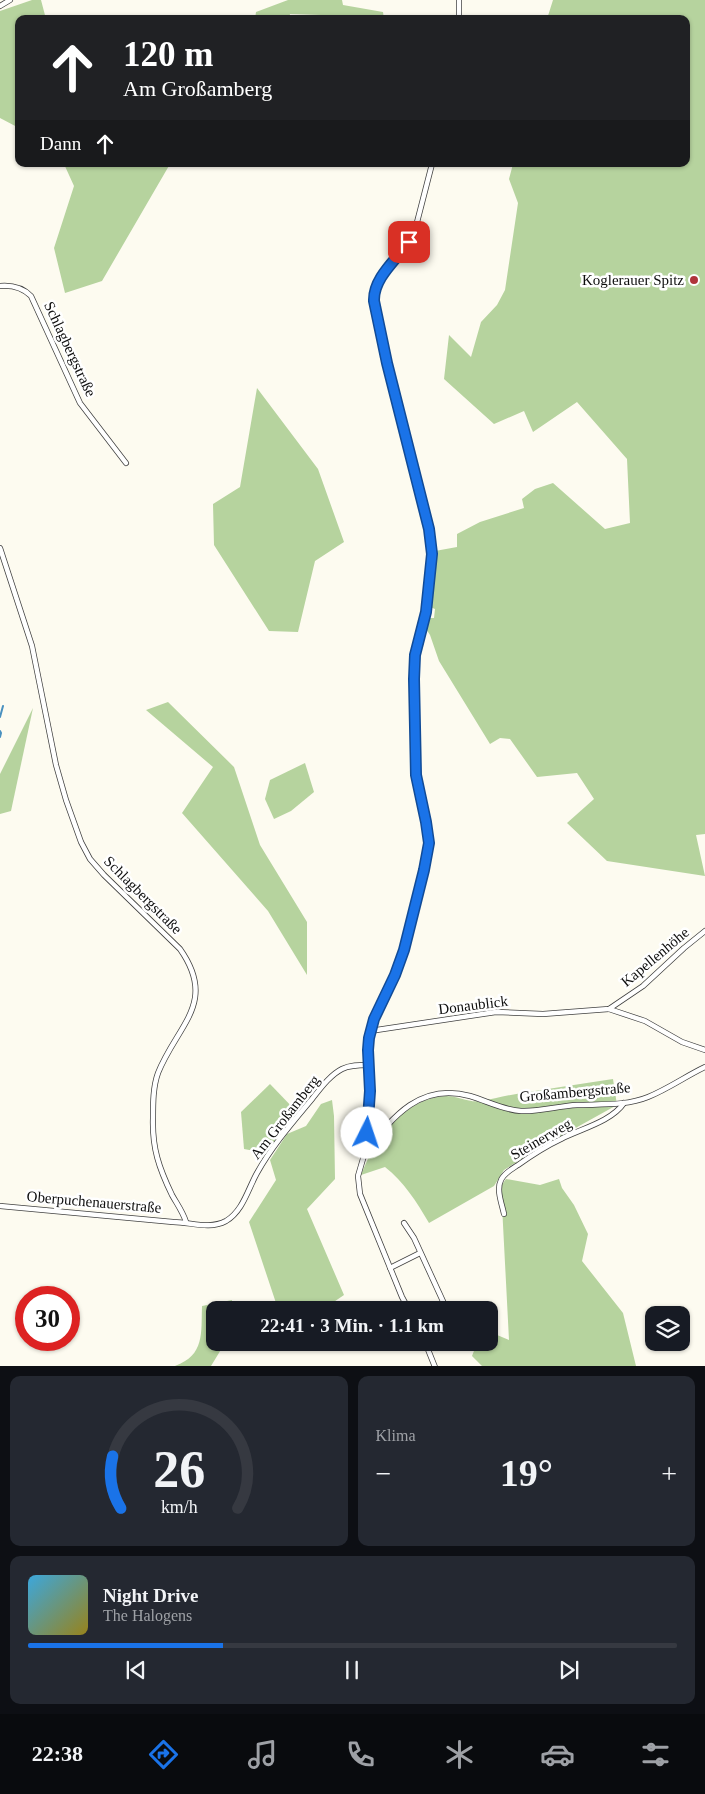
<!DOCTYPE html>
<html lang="de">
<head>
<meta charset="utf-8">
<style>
	:root { --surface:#171b24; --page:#242831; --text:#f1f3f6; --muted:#9ea1a6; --line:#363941; --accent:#1a73e8 }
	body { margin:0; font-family:Georgia,serif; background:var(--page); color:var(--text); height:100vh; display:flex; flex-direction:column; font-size:19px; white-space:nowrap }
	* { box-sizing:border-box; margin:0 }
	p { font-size:16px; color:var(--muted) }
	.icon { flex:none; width:28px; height:28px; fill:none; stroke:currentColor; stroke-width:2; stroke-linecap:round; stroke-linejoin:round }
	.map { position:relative; height:1366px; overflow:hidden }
	.drawer { display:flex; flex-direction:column; gap:10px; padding:10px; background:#0d0f14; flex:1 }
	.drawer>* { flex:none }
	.hud { position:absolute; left:15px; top:15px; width:675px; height:152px; border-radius:10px; box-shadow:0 1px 4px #0004; background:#202124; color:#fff; overflow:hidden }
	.buttons { position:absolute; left:645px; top:1306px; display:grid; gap:10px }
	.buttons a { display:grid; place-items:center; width:45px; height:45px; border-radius:10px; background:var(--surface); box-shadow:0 1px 4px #0004; font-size:25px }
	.speed { position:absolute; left:15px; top:1286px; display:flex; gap:10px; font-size:25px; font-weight:700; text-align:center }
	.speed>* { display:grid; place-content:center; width:65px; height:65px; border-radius:50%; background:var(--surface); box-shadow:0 1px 4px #0004; line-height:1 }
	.speed .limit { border:8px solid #d22; background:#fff; color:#111 }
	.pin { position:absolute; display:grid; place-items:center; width:42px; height:42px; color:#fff; margin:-21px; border-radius:10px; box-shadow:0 2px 8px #0006 }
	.me { position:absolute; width:55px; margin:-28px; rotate:4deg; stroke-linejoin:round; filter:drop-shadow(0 0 4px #0008) }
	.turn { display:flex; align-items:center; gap:18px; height:105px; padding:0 25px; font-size:22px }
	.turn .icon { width:65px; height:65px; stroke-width:2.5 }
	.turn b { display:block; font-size:35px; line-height:42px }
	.then { display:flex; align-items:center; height:48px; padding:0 25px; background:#0003; gap:10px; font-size:19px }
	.big { font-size:38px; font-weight:800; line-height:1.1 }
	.drawer .card { flex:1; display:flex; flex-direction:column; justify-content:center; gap:8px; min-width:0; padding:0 18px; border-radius:10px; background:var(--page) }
	.drawer .dial { align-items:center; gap:0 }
	.dial svg { height:130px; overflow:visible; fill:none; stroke:var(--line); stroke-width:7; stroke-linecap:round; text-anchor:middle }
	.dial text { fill:var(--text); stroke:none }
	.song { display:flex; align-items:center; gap:15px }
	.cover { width:60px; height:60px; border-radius:8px; background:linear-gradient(135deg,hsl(200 70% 55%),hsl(50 70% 35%)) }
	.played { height:5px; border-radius:2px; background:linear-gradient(90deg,var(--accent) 30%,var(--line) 30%) }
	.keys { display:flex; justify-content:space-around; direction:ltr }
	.heat { display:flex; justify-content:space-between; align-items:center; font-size:28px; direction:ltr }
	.drawer .tiles { flex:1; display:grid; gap:10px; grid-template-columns:1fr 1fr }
	.card:last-child { grid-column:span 2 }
	.trip { position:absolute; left:206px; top:1301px; width:292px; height:50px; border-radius:10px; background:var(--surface); box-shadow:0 1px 4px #0004; font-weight:800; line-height:50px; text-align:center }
	.menu { display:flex; height:80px; justify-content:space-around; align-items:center; background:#090b0e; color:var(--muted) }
	.menu .icon { width:35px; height:35px }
	.menu .on { color:var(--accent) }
	.menu b { font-size:22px; color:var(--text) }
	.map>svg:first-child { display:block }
	.forest { fill:#b6d39e }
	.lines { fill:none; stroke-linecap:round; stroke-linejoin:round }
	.stream { stroke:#4990bf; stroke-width:2 }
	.minor-casing { stroke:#414141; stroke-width:6 }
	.minor { stroke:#fff; stroke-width:4.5 }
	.route-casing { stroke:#114b97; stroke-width:12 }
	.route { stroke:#1a73e8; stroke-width:9 }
	.poi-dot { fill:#af343a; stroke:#fff; stroke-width:2 }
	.labels { text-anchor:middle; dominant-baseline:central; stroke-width:5; stroke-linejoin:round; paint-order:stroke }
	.poi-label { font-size:15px; fill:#0e0e0e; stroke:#fff; text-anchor:end }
	.street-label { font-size:15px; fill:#0e0e0e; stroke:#fff }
</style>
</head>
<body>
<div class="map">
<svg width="705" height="1367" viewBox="0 0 705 1367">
	<rect width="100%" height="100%" fill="#fdfbf0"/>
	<g class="forest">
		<path d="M 32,0 L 41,0 L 46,19 L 19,19 L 19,128 L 0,118 L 0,11 Z"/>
		<path d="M 288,0 L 342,0 L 343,5 L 383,12 L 384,19 L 323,19 L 321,15 L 290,14 L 289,19 L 255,19 L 256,12 Z"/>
		<path d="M 553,0 L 705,0 L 705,834 L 696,835 L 705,876 L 607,861 L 567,823 L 594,799 L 577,773 L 537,777 L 510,739 L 500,738 L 490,744 L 439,661 L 430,635 L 426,629 L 428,618 L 434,618 L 435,609 L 430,607 L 435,551 L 457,547 L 457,534 L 480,522 L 524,508 L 522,499 L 535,489 L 553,483 L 605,529 L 630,523 L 627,459 L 577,402 L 533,432 L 524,411 L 494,424 L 444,379 L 449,335 L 471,357 L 481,322 L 497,305 L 505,290 L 518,203 L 509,179 L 513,164 L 686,164 L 686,19 L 547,19 Z"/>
		<path d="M 64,164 L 170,164 L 102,281 L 65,293 L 54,248 L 74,186 Z"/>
		<path d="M 257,388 L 318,469 L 344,542 L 315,561 L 298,632 L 269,631 L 214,545 L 213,504 L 240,487 Z"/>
		<path d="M 168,702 L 234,767 L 260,845 L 307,922 L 307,975 L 268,911 L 182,813 L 213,767 L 146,710 Z"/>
		<path d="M 33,708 L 11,811 L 0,814 L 0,774 Z"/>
		<path d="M 305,763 L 314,792 L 291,811 L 274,819 L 265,799 L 270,780 Z"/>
		<path d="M 613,1079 L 617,1105 L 534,1151 L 504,1170 L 494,1186 L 429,1223 C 416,1201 404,1182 385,1167 L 361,1175 C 375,1139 404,1098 446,1096 C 458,1096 470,1103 480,1101 C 494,1099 508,1095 522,1093 C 552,1088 582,1084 613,1079 Z"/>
		<path d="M 270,1084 L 297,1112 L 266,1153 L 244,1149 L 241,1112 Z"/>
		<path d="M 332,1100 L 334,1116 L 335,1179 L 307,1209 L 344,1295 L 322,1310 L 303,1310 L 276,1303 L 249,1222 L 276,1180 L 270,1160 L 287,1134 L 306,1126 L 321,1104 Z"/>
		<path d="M 506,1179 L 540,1185 L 559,1179 L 562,1188 L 574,1205 L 588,1234 L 582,1261 L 623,1313 L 636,1366 L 482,1366 L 472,1356 L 477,1343 L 490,1342 L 490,1332 L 509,1340 L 501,1186 Z"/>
		<path d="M 232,1300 L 231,1310 L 215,1310 L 215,1342 L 225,1343 L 211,1366 L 175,1366 C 205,1355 201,1333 202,1306 Z"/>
	</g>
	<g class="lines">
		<g class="stream">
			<path d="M 0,717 L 3,706"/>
			<path d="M 0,731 L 1,733 L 0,737"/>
		</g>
		<defs>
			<g id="minor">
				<path d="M 0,6 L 10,0"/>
				<path d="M 459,19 L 459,0"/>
				<path d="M 0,286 C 12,285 22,287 31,296 L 80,403 L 126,463"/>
				<path d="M 0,548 L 32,646 L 56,765 L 66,800 L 81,842 L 90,859 L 104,875 L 180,949 C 218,1003 177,1025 158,1073 C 153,1087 153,1103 153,1118 C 152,1148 159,1168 172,1195 C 177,1204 183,1212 186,1222"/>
				<path d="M 609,1009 L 645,1021 L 682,1042 L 705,1050"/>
				<path d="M 370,1031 L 496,1012 L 543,1014 L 609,1009 L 643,986 L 684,948 L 705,931"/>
				<path d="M 369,1147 L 366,1139 L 370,1091 L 368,1043 L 374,1019 L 395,975 L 404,950 L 424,870 L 429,843 L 426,822 L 416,775 L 413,679 L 415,655 L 425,621 L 427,602 L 431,554 L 429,529 L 387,363 L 376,316 L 373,295 L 379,281 L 409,242 L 415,230 L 432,164"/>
				<path d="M 0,1206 L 173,1222 C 191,1222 209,1230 226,1221 C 243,1211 248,1189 257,1173 C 272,1146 292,1123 312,1099 C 320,1089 330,1075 342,1069 C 350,1065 359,1065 368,1065"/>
				<path d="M 504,1214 C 502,1204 496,1190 501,1180 C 504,1173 512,1169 518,1165 C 532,1155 546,1146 561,1139 C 580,1129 611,1122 624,1103"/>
				<path d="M 404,1223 L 414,1238 L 447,1310"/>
				<path d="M 390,1268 L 420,1253"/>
				<path d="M 409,1310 L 402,1297 L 360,1194 L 358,1176 L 365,1152 C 393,1117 420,1082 470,1096 C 487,1101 503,1110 521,1111 C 539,1112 558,1106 577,1105 C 601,1104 626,1106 648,1097 C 668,1089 686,1076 705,1067"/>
				<path d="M 425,1342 L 435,1367"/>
			</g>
		</defs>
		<use href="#minor" class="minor-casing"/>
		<use href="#minor" class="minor"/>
	</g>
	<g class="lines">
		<defs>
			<path id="route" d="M 367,1133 L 370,1091 L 368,1050 L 369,1038 L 374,1019 L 395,975 L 404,950 L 424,870 L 429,843 L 426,822 L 416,775 L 414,679 L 415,655 L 426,612 L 432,554 L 429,529 L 387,363 L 374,301 C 373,278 397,259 409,242"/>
		</defs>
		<use href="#route" class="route-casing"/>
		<use href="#route" class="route"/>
	</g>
	<circle class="poi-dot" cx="694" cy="280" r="5"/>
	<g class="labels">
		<g class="poi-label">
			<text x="684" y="280">Koglerauer Spitz</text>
		</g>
		<g class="street-label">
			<text transform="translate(70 349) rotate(65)">Schlagbergstraße</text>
			<text transform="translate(143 895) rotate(45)">Schlagbergstraße</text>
			<text transform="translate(655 957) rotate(-40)">Kapellenhöhe</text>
			<text transform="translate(473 1005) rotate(-7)">Donaublick</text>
			<text transform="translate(575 1092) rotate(-5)">Großambergstraße</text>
			<text transform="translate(285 1117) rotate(-52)">Am Großamberg</text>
			<text transform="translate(541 1139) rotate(-30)">Steinerweg</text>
			<text transform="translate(94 1202) rotate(5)">Oberpuchenauerstraße</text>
		</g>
	</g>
</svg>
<div class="buttons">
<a><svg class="icon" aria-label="layers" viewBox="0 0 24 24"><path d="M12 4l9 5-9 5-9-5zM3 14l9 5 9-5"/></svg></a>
</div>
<div class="speed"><div class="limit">30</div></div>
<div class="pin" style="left:409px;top:242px;background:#d93025"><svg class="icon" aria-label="arrive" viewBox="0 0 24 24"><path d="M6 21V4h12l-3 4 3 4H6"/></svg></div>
<svg class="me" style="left:367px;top:1133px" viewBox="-20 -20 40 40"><circle r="19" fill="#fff"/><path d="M0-13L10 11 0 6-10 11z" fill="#1a73e8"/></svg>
<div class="trip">22:41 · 3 Min. · 1.1 km</div>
<div class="hud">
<div class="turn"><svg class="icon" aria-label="ahead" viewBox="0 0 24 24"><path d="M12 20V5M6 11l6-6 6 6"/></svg><div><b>120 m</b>Am Großamberg</div></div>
<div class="then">Dann<svg class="icon" aria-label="ahead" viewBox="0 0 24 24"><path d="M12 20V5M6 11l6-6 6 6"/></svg></div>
</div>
</div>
<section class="drawer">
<div class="tiles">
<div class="card dial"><svg viewBox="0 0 100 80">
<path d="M14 69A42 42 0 1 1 86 69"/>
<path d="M14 69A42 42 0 0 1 9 37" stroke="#1a73e8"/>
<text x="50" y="56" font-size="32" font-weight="700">26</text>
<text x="50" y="72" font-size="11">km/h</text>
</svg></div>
<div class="card"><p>Klima</p>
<div class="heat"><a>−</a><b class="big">19°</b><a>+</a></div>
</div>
<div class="card">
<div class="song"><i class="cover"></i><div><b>Night Drive</b><p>The Halogens</p></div></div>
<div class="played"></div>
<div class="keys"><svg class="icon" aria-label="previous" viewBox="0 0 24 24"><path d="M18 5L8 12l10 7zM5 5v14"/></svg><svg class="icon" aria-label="pause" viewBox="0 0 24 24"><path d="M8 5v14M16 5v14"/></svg><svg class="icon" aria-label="next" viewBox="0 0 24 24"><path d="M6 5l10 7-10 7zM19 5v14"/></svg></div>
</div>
</div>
</section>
<nav class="menu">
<b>22:38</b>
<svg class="icon on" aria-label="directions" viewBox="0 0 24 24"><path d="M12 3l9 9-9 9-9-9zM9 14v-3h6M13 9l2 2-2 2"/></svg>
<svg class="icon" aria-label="music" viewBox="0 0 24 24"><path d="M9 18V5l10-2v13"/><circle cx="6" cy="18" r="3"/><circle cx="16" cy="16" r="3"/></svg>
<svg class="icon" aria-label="phone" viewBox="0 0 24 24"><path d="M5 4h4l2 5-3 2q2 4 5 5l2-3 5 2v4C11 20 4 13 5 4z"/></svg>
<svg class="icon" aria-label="climate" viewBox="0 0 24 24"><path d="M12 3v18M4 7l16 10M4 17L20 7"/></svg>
<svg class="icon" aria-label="car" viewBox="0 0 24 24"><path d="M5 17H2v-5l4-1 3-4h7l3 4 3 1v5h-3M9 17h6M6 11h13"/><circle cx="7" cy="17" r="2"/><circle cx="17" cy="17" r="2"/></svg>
<svg class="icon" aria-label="filters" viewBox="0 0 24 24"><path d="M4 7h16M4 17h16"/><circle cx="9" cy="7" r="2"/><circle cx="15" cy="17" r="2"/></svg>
</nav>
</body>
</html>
